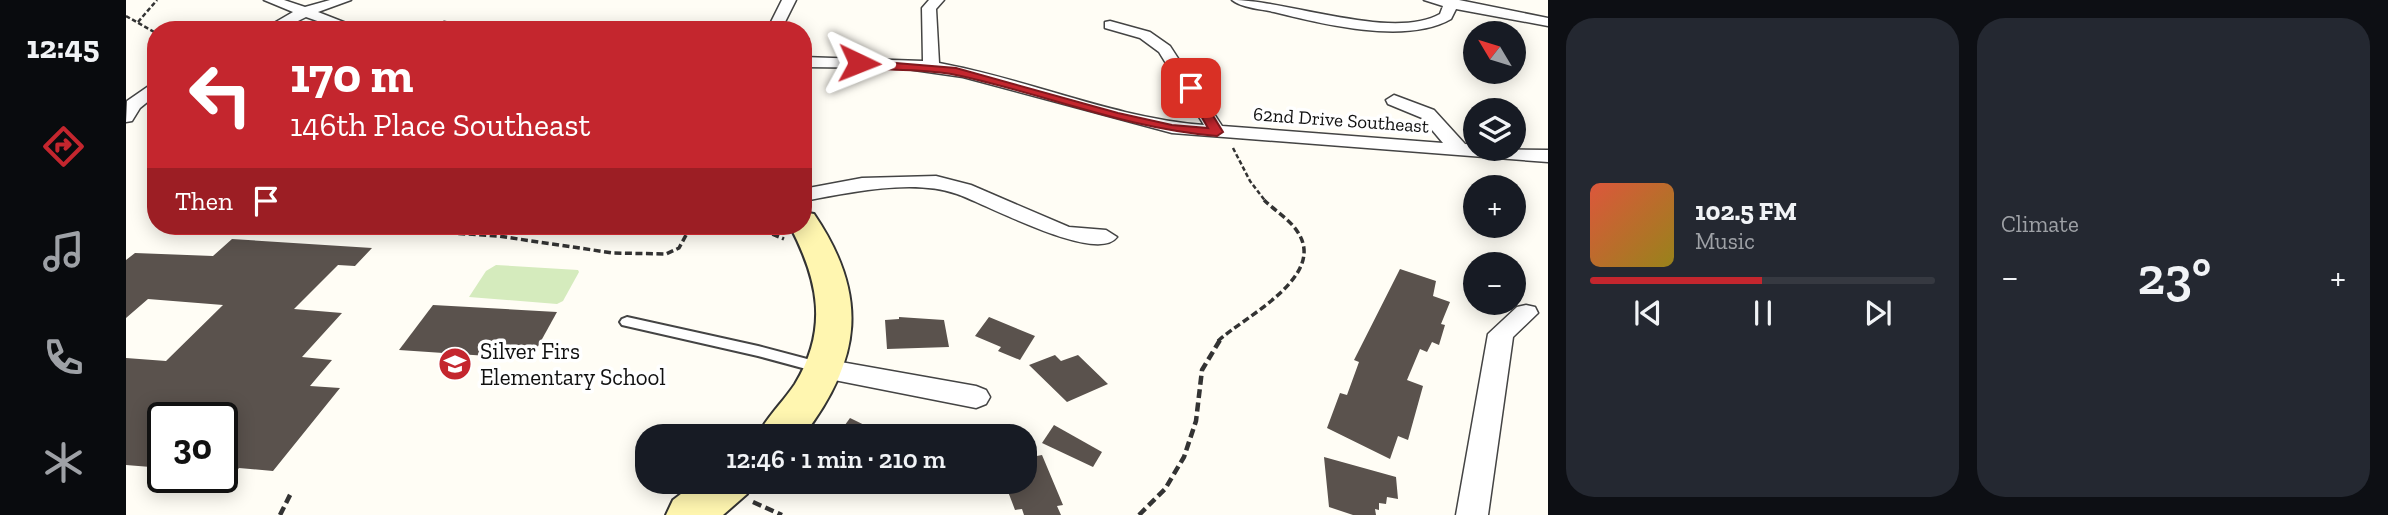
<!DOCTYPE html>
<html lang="en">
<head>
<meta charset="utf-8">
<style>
	:root { --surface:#171b24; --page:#242831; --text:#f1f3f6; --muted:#9ea1a6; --line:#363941; --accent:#c4262e }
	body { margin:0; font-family:"Zilla Slab",serif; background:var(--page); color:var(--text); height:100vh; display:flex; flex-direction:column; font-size:26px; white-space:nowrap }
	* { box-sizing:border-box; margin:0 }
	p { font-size:23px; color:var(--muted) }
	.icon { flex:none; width:38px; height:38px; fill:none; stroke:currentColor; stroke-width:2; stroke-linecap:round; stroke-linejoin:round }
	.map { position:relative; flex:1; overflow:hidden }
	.panel { display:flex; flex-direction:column; gap:18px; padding:18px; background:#0d0f14; width:840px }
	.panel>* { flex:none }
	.hud { position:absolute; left:21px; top:21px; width:665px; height:214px; border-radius:28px; box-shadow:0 4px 18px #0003; background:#c4262e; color:#fff; overflow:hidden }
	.needle { width:46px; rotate:308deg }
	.tools { position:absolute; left:1337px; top:21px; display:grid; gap:14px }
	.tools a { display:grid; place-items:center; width:63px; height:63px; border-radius:50%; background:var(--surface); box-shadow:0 4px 18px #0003; font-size:35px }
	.speed { position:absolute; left:21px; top:402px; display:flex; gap:14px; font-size:35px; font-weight:700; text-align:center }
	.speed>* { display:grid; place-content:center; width:91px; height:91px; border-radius:50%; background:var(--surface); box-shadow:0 4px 18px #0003; line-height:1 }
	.speed .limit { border:4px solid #111; border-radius:10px; background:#fff; color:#111 }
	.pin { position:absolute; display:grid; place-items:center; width:60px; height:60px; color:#fff; margin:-30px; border-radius:14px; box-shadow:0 4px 10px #0006 }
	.me { position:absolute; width:77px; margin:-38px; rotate:92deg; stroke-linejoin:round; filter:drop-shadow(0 0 5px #0008) }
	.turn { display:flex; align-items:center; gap:24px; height:147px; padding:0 28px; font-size:32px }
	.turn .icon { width:91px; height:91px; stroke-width:2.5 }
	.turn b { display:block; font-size:49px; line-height:60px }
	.then { display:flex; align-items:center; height:66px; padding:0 28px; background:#0003; gap:14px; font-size:26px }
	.big { font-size:52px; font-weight:600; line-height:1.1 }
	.panel .widget { flex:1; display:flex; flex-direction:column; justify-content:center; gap:10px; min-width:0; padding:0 24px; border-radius:28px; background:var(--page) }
	.song { display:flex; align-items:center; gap:21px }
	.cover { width:84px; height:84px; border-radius:10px; background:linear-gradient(135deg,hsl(10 70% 55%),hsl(50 70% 35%)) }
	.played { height:7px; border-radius:4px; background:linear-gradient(90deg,var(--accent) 50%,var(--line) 50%) }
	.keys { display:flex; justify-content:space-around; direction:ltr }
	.heat { display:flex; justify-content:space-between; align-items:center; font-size:38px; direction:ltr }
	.panel .tiles { flex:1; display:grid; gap:18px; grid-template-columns:repeat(2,1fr) }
	.trip { position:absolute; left:509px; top:424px; width:402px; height:70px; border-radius:28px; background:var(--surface); box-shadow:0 4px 18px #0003; font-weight:600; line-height:70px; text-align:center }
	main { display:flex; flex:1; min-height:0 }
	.tab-bar { display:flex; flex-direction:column; width:126px; justify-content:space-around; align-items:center; background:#090b0e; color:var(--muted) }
	.tab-bar .icon { width:49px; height:49px }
	.tab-bar .current { color:var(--accent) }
	.tab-bar b { font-size:32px; color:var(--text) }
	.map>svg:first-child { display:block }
	.green { fill:#d5ebbd }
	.building { fill:#5a524d }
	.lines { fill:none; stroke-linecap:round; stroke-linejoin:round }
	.lane-casing { stroke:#444; stroke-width:4 }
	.street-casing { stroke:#444; stroke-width:3 }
	.secondary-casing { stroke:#333; stroke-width:4 }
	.path-far2 { stroke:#333; stroke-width:2.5; stroke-dasharray:4.5 2.5; stroke-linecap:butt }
	.path-far1 { stroke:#333; stroke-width:3.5; stroke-dasharray:7 3.5; stroke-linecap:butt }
	.path { stroke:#333; stroke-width:4.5; stroke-dasharray:9 4.5; stroke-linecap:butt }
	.lane { fill:#fff; fill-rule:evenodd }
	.street { fill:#fff; fill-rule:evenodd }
	.secondary { fill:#fff6b0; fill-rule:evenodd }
	.route { fill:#c4262e; stroke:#7f191e; stroke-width:2 }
	.labels { text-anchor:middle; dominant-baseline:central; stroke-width:7; stroke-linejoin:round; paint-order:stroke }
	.far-street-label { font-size:19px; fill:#111; stroke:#fff }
	.poi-label { font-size:23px; fill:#111; stroke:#fff; text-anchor:start }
</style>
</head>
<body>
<main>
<nav class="tab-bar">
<b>12:45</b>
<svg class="icon current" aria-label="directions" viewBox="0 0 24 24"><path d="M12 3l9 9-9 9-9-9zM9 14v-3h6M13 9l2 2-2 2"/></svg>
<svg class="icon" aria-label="music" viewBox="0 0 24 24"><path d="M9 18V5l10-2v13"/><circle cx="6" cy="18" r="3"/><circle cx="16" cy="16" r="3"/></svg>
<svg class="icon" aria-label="phone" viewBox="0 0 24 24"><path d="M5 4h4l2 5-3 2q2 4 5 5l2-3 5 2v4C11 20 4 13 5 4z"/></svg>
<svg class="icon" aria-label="climate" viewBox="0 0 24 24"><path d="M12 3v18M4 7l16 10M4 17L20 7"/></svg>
</nav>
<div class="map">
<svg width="1422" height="515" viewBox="0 0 1422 515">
	<rect width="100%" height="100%" fill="#fffdf5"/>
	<path class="green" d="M 370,265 L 452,270 L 453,272 L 437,301 L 431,304 L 343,297 L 360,271 Z"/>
	<g class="building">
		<path d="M 106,239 L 246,248 L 229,266 L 212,265 L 168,309 L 216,313 L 176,357 L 206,360 L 184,386 L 214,388 L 147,471 L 113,468 L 96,488 L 96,418 L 37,418 L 37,468 L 0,465 L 0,358 L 40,361 L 97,305 L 22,299 L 0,318 L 0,260 L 9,253 L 87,256 Z"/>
		<path d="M 1274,269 L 1310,281 L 1307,296 L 1324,302 L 1315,324 L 1319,325 L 1313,345 L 1306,342 L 1301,352 L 1294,349 L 1281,380 L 1297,386 L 1282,440 L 1272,436 L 1264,459 L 1201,428 L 1214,393 L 1221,395 L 1233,362 L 1228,360 Z"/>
		<path d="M 307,305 L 431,312 L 405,359 L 273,350 Z"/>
		<path d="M 773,317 L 818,320 L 823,347 L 761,349 L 759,320 L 773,319 Z"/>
		<path d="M 863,317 L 909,336 L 894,360 L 872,351 L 875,347 L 849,336 Z"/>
		<path d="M 929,355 L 935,361 L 952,355 L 982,384 L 941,402 L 903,365 Z"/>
		<path d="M 724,418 L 761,436 L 711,436 Z"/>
		<path d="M 928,425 L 976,452 L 967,467 L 916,443 Z"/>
		<path d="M 916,455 L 937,505 L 931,506 L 935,515 L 898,515 L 896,509 L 889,510 L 878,481 L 900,481 L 900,458 Z"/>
		<path d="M 1198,457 L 1270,477 L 1272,499 L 1261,497 L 1260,504 L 1253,503 L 1253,510 L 1249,509 L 1250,515 L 1227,515 L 1203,507 Z"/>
	</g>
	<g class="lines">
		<defs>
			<path id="lane" d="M 501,317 L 632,346 L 700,364 L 702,368 L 700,372 L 695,373 L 632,356 L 496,325 L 494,322 L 496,319 Z"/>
			<g id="street">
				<path d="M 138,0 L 158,0 L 179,7 L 204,0 L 225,0 L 192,12 L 238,30 L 217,30 L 180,17 L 154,30 L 136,30 L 167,12 Z"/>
				<path d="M 656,0 L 670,0 L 655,30 L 641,30 Z"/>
				<path d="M 803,0 L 818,0 L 810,9 L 813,63 C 902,79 987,118 1078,125 L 1033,52 L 1014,38 L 979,28 L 979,22 L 984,21 L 1024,32 L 1044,46 L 1096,126 L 1317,143 L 1296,118 L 1262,104 L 1260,100 L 1268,95 L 1308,110 L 1339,144 L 1349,145 L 1349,149 L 1422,150 L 1422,162 L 1046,133 L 837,77 L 774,68 L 677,67 L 677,57 L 797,61 L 796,8 Z"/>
				<path d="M 1106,0 C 1161,0 1266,41 1314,14 L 1317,6 L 1298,0 L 1333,0 L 1422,18 L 1422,26 L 1330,9 L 1325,19 C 1280,45 1196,24 1148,12 C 1135,9 1116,8 1106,0 Z"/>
				<path d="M 318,22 L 323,23 L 323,29 L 302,30 Z"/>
				<path d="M 30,81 L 30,95 L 14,108 L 6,121 L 0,122 L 1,101 Z"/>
				<path d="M 810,176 L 845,185 L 943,227 L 980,230 L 991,237 C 971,265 858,203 831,194 C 787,178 722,193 677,201 L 677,189 L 736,178 Z"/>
				<path d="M 1400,305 L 1409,307 L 1412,313 L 1387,337 L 1362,515 L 1330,515 L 1362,334 L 1391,307 Z"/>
				<path d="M 698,359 L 850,386 L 860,390 L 864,397 L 860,404 L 850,408 L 688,376 L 685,369 L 688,362 Z"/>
			</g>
			<g id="secondary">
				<path d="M 677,212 L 688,214 C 743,295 736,359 677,436 L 631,436 C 641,417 657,402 669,384 C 703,328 692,280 664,226 L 677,226 Z"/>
				<path d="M 572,481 L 628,481 L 621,494 L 597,515 L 540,515 L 547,500 Z"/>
			</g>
		</defs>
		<use href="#lane" class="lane-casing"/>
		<use href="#street" class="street-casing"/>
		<use href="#secondary" class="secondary-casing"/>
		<g class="path-far2">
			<path d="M 0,16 L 30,33"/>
			<path d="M 12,22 L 31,0"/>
			<path d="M 1107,148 L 1124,181 L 1140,202"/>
		</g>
		<g class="path-far1">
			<path d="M 217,226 L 372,236 L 487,253 L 540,254 L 553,248 L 565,226"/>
			<path d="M 627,226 L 658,239"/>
			<path d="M 58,230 L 97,226"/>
			<path d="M 1092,341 C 1118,317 1199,278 1173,234 C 1165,220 1149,211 1138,200"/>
		</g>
		<g class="path">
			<path d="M 627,502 L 656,515"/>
			<path d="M 154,515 L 165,493"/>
			<path d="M 1013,515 L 1039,489 L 1058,457 L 1070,421 L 1076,370 L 1094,340"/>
		</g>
		<use href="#lane" class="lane"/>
		<use href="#street" class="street"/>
		<use href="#secondary" class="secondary"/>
	</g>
	<path class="route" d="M 733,60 L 830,68 L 992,113 L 1046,125 L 1082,128 L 1059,88 L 1065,85 L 1070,88 L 1097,132 L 1091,136 C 997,128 920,94 830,75 C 797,68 762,72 729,66 L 729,61 Z"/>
	<defs>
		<symbol id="school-disc" viewBox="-11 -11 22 22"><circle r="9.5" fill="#c4262e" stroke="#fff"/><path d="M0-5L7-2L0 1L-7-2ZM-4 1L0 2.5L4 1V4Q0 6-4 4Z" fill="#fff"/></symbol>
	</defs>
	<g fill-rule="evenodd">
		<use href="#school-disc" x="310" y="345" width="38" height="38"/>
	</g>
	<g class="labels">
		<g class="far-street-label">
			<text transform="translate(1215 120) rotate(4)">62nd Drive Southeast</text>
		</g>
		<g class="poi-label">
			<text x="354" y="351">Silver Firs<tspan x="354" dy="26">Elementary School</tspan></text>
		</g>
	</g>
</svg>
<div class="tools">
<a><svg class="needle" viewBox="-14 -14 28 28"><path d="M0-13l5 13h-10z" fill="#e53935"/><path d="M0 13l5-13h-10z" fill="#9ea1a6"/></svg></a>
<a><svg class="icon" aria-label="layers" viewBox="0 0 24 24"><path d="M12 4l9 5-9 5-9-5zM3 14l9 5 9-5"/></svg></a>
<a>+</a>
<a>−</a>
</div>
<div class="speed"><div class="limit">30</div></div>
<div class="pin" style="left:1065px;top:88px;background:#d93025"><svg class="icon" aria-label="arrive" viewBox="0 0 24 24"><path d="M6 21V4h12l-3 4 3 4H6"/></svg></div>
<svg class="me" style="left:733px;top:63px" viewBox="-20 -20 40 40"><path d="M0-17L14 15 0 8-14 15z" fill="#c4262e" stroke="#fff" stroke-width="4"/></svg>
<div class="trip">12:46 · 1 min · 210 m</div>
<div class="hud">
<div class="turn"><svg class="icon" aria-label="left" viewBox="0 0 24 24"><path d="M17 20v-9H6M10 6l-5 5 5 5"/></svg><div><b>170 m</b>146th Place Southeast</div></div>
<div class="then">Then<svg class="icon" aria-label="arrive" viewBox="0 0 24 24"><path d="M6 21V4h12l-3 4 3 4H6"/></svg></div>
</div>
</div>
<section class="panel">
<div class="tiles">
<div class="widget">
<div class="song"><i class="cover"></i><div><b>102.5 FM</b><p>Music</p></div></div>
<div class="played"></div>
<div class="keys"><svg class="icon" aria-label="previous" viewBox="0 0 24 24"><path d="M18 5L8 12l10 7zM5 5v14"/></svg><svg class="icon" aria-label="pause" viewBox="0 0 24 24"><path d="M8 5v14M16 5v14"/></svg><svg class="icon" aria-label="next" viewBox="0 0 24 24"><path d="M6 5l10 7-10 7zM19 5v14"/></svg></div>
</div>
<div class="widget"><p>Climate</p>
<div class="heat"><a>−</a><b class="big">23°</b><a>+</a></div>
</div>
</div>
</section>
</main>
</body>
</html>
